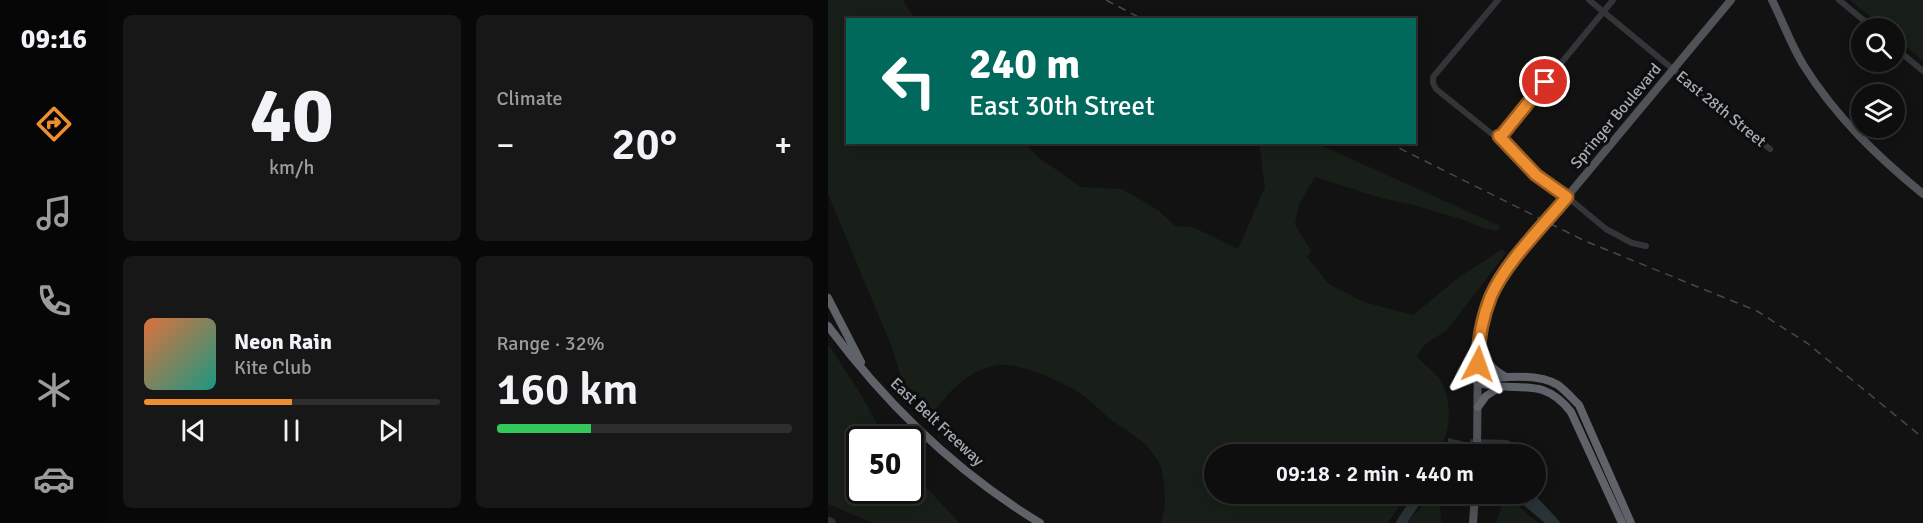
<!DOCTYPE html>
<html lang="en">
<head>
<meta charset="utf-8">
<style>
	:root { --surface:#0e0e0e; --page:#171717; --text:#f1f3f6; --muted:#9b9c9e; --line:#2e2e2e; --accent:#ed8e30 }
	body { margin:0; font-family:Signika,sans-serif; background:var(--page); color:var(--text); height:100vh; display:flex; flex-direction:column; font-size:22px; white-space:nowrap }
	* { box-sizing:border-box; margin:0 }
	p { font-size:20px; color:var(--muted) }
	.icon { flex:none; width:33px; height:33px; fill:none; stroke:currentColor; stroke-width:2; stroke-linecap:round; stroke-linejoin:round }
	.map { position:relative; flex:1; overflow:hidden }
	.panel { display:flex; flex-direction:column; gap:15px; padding:15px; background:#080808; width:720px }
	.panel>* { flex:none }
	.top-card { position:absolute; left:18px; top:18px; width:570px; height:126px; border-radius:0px; box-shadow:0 3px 15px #0003,0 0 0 2px var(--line); background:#00695c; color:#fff; overflow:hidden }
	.buttons { position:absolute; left:1023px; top:18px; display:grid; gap:12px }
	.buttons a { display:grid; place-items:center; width:54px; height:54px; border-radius:50%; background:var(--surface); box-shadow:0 3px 15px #0003,0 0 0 2px var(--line); font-size:30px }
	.speed { position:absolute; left:18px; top:426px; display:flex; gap:12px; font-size:30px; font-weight:700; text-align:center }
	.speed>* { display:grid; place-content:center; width:78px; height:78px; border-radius:50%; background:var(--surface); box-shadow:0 3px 15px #0003,0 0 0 2px var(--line); line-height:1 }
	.speed .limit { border:3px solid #111; border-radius:9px; background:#fff; color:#111 }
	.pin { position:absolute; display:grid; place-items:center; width:51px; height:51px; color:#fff; margin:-26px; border:3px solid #fff; border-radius:50%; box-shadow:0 2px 6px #0007 }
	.me { position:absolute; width:66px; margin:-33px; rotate:4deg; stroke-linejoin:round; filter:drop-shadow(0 0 4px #0008) }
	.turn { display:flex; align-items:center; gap:21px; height:126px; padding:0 24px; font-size:27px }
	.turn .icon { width:78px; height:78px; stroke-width:2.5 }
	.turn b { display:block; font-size:42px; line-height:51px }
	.big { font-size:45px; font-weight:600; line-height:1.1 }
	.panel .tile { flex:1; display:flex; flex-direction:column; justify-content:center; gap:9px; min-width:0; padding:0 21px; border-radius:9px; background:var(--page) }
	.panel .dial { align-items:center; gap:0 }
	.dial b { font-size:78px; line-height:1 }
	.song { display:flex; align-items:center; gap:18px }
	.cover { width:72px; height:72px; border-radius:9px; background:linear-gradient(135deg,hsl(20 70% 55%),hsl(170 70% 35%)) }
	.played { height:6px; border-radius:3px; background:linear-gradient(90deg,var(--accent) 50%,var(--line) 50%) }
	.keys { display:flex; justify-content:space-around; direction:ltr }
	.heat { display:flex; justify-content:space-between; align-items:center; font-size:33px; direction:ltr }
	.charge { height:9px; border-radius:4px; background:linear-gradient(90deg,#34c759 32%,var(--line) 0) }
	.panel .tiles { flex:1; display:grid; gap:15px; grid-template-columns:repeat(2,1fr) }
	.trip { position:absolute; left:376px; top:444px; width:342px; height:60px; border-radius:30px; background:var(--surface); box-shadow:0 3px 15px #0003,0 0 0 2px var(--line); font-weight:600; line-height:60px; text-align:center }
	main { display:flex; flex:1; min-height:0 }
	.dock { display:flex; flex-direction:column; width:108px; justify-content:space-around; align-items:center; background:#060606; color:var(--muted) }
	.dock .icon { width:42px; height:42px }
	.dock .on { color:var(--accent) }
	.dock b { font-size:27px; color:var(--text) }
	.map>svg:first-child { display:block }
	.green { fill:#181e18 }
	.water { fill:#293337 }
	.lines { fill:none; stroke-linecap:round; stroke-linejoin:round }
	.river { stroke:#293337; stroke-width:10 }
	.minor { stroke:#333538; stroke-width:6 }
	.major { stroke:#4f5257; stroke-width:8 }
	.highway { stroke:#5f6369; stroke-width:8 }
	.rail { stroke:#46494d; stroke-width:1.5; stroke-dasharray:8 6; stroke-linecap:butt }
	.route-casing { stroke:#9a5c1f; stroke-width:15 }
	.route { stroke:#ed8e30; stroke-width:10 }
	.labels { text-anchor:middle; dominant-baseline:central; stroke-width:6; stroke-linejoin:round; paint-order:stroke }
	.street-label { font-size:16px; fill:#a4abb4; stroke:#0d0d0e }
</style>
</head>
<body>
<main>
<nav class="dock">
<b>09:16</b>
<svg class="icon on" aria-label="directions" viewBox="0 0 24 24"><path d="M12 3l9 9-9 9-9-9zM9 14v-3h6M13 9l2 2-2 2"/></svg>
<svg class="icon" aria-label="music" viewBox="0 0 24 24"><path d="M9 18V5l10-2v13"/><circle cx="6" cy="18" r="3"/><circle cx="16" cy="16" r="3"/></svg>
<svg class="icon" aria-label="phone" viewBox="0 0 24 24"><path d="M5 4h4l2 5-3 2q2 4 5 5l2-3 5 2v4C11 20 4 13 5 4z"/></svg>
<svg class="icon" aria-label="climate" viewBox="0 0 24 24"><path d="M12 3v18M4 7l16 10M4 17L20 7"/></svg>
<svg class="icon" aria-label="car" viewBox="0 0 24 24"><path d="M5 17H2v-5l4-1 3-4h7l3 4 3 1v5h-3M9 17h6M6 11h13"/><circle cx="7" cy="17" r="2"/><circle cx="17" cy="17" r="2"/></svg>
</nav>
<section class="panel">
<div class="tiles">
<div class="tile dial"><b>40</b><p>km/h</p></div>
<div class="tile"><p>Climate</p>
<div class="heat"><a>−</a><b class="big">20°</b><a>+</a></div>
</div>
<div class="tile">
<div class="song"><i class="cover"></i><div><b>Neon Rain</b><p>Kite Club</p></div></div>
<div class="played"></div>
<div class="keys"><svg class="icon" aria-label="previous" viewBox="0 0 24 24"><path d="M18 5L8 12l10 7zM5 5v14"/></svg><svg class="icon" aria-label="pause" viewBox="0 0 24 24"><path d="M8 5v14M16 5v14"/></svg><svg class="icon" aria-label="next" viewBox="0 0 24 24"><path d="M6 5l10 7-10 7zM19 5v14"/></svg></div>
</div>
<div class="tile"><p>Range · 32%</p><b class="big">160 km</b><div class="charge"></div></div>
</div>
</section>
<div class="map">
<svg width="1095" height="523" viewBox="0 0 1095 523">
	<rect width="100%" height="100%" fill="#121213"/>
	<g class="green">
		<path d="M 0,0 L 75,0 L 87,19 L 20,20 L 20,142 L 197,143 L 210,157 L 253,187 L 294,189 L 330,210 L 347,226 L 365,227 L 410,249 L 437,187 L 431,143 L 488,143 L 672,226 L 669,231 L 655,228 L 636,220 L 585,205 L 553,198 L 487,177 L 471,204 L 467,224 L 483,251 L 479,257 L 501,284 L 536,302 L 585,315 L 630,278 L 674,249 L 678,253 L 619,330 L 596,345 L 589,357 C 595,364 604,370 610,377 C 626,398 623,434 609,454 L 387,454 L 387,494 L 579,494 L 560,523 L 333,523 C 339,508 338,474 330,461 C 317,439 301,433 282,419 C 271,410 260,397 247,390 C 229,380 190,362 170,365 C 143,369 124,388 108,409 L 105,410 L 74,382 L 65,350 L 0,194 Z"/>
		<path d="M 1022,0 L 1095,0 L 1095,61 L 1067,37 L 1066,28 L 1056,28 Z"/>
		<path d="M 0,344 L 32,393 L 57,439 L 32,440 L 32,490 L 82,490 L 83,483 L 98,487 L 131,523 L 45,523 L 0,504 Z"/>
		<path d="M 609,497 L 612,504 L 613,523 L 579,523 L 597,503 Z"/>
		<path d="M 676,500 L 687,503 L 710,523 L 668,523 Z"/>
	</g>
	<g class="water">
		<path d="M 620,438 L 641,443 L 643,439 L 679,440 L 688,444 L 692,454 L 620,454 Z"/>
		<path d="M 682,494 L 706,494 L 733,523 L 717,523 Z"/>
	</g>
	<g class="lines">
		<g class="river">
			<path d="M 0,522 L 3,523"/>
			<path d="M 573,523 L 587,502 L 597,494"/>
		</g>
		<g class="minor">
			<path d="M 670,0 L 605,77 L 605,83 L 608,89 L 664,134 L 671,136 L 708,175 L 743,200 L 778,229 L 804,243 L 818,246"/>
			<path d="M 761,0 L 942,149"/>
			<path d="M 1011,0 L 1045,28"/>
			<path d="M 1066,47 L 1095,71"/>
			<path d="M 671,136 L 674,135 L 785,0"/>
		</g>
		<g class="major">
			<path d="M 944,0 C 955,22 963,45 976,66 C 1008,117 1049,156 1095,194"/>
			<path d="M 649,454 L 650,346 L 654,327 L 667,290 L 684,263 L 703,240 L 903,0"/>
			<path d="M 645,523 L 647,494"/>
		</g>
		<g class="highway">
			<path d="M 0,298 L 33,362"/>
			<path d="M 0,326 C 58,404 128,472 212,523"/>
			<path d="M 650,346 C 657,361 664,369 678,377"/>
			<path d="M 649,382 C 671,376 710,373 730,385 C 738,391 744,398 751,405 L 803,523"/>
			<path d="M 651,383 C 688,394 714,374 743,412 L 794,523"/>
			<path d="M 650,407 L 658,396 L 672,387"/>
		</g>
		<g class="rail">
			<path d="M 278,0 L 316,20"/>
			<path d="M 559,142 L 757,241 L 929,311 L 979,343 L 1095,438"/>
		</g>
	</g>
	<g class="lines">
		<defs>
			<path id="route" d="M 650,364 C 650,341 654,318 663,296 C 678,262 715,226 739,197 L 708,175 L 671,136 L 674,135 L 717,82"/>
		</defs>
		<use href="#route" class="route-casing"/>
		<use href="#route" class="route"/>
	</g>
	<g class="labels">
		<g class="street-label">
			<text transform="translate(893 109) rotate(39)">East 28th Street</text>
			<text transform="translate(788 116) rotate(-50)">Springer Boulevard</text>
			<text transform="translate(109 422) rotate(43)">East Belt Freeway</text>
		</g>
	</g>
</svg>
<div class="buttons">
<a><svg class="icon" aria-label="search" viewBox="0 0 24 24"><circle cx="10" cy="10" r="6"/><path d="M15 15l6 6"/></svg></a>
<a><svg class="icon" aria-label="layers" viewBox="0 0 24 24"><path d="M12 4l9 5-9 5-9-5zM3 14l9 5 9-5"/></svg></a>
</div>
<div class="speed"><div class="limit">50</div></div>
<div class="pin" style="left:717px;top:82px;background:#d93025"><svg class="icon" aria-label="arrive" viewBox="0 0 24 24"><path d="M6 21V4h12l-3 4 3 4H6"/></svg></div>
<svg class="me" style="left:650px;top:364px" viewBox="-20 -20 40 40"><path d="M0-17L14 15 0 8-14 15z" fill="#ed8e30" stroke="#fff" stroke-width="4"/></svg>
<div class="trip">09:18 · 2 min · 440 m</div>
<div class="top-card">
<div class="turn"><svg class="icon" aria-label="left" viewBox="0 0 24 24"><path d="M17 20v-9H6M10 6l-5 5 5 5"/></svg><div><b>240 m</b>East 30th Street</div></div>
</div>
</div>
</main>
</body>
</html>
